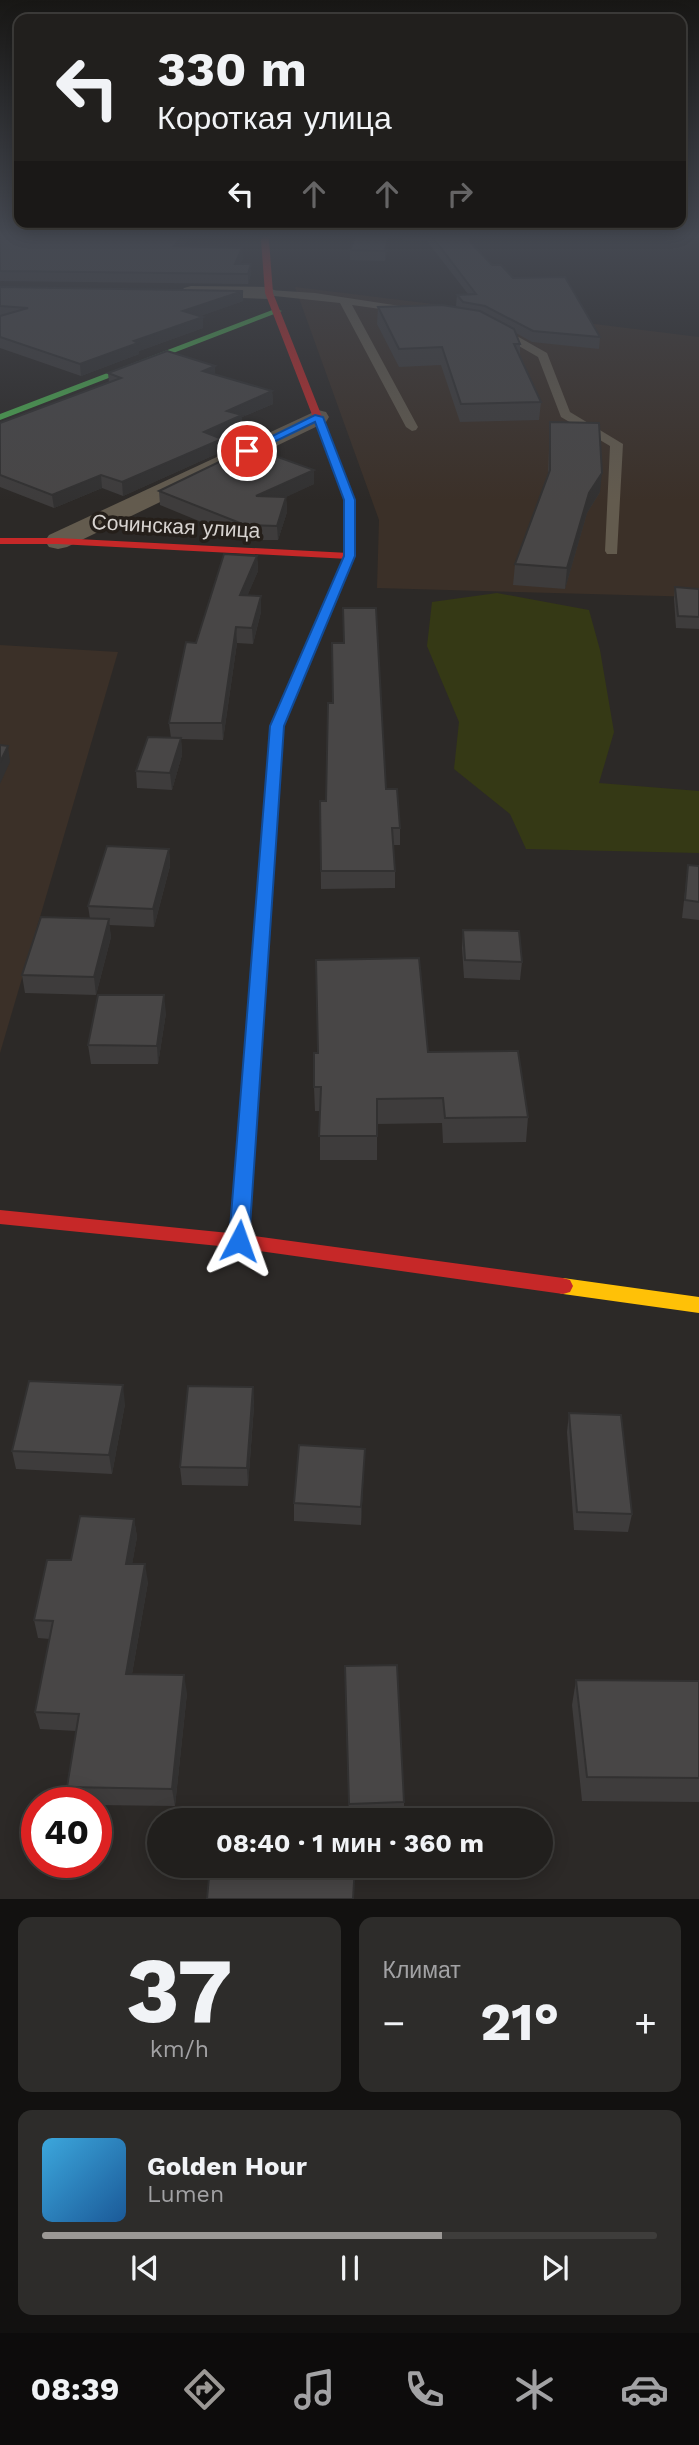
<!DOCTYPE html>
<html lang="ru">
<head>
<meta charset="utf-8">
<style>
	:root { --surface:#211f1d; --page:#2d2c2a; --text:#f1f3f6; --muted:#a2a2a4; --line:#3e3d3b; --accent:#9b9895 }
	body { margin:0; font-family:"Work Sans",sans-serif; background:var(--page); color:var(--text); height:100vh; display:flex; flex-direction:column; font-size:26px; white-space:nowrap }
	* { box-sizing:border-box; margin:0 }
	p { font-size:23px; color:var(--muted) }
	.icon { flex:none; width:38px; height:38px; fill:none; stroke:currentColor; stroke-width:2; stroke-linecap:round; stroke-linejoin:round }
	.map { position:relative; height:1899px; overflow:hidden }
	.sheet { display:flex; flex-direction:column; gap:18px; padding:18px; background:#121110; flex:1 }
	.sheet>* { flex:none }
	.banner { position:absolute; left:14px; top:14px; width:672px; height:214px; border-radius:14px; box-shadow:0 4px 18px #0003,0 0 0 2px var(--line); background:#211f1d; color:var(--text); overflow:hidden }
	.speed { position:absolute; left:21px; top:1787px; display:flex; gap:14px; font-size:35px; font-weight:700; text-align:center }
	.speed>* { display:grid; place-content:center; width:91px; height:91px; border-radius:50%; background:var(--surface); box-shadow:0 4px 18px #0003,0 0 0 2px var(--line); line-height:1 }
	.speed .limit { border:10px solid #d22; background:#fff; color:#111 }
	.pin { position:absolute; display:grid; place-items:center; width:60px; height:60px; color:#fff; margin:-30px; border:4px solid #fff; border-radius:50%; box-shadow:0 2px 7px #0007 }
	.me { position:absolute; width:77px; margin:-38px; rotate:4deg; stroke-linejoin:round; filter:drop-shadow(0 0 5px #0008) }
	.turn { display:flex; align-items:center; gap:24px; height:147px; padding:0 28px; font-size:32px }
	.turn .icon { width:91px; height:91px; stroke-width:2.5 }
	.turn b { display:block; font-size:49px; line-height:60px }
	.lanes { display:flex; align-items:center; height:66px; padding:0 28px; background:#0003; justify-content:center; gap:35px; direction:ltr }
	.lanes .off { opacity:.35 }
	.big { font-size:52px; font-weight:700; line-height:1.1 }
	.sheet .card { flex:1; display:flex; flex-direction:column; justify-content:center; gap:10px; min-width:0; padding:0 24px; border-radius:14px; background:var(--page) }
	.sheet .dial { align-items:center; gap:0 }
	.dial b { font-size:91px; line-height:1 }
	.song { display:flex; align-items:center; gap:21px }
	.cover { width:84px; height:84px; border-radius:10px; background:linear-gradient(135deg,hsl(200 70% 55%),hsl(210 70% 35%)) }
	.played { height:7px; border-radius:4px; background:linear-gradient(90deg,var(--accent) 65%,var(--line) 65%) }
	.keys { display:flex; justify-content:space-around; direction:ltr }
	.heat { display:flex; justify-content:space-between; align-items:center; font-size:38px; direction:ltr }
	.sheet .tiles { flex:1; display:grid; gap:18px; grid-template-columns:1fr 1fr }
	.card:last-child { grid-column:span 2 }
	.trip { position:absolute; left:147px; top:1808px; width:406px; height:70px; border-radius:35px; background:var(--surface); box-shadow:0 4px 18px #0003,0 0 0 2px var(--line); font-weight:700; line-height:70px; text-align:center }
	.tab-bar { display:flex; height:112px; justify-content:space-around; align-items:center; background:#0d0c0c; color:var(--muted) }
	.tab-bar .icon { width:49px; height:49px }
	.tab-bar .on { color:var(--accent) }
	.tab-bar b { font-size:32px; color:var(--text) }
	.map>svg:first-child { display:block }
	.built { fill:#3b3028 }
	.green { fill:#353915 }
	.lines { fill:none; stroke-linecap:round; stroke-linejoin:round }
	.lane { fill:#635b4e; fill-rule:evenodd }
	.street { fill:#635b4e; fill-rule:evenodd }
	.fast { fill:#4caf50; fill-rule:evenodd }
	.slow { fill:#ffc107; fill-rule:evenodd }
	.jam { fill:#c62828; fill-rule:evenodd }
	.wall { fill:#3e3c3c }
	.shaded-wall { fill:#323131 }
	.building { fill:#484646; stroke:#323131; stroke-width:2 }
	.route { fill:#1a73e8; stroke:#114b97; stroke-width:2 }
	.labels { text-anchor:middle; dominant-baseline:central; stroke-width:7; stroke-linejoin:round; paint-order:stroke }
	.far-street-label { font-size:21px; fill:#d7d3d0; stroke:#251f1a }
</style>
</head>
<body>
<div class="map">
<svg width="699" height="1899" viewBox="0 0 699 1899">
	<rect width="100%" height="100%" fill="#2c2927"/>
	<g class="built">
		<path d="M 295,287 L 699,337 L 699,597 L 377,588 L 379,520 Z"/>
		<path d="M 0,645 L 118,652 L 0,1053 Z"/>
	</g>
	<path class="green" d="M 497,593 L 589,610 L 600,650 L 614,732 L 599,783 L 699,791 L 699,853 L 526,849 L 510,814 L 454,769 L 459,722 L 427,646 L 432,602 Z"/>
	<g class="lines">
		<g class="lane">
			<path d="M 269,290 L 315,293 L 420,309 L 421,311 L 416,314 L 352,305 L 418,427 L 416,430 L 412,431 L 406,427 L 340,303 L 265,295 L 264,293 Z"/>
			<path d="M 491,326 L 499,326 L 547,353 L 570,412 L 623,444 L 617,554 L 607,554 L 605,551 L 610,446 L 561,417 L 538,357 L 491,330 Z"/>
		</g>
		<g class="street">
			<path d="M 191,286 L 269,287 L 279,293 L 269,299 L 184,296 L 181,292 L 184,288 Z"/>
			<path d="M 318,410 L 326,412 L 329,417 L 326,422 L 67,547 L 58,549 L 49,547 L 45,541 L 49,535 Z"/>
		</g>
		<g class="fast">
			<path d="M 275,309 L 282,311 L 0,420 L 0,414 Z"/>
			<path d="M 266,865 L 273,869 L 249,1241 L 246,1246 L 239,1248 L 232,1246 L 229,1241 L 259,869 Z"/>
		</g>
		<g class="slow">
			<path d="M 349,531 L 354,534 L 354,556 L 284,726 L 273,869 L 271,872 L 261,872 L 259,869 L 270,726 L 344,556 L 344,534 Z"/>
			<path d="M 563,1278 L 699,1297 L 699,1313 L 563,1294 L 556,1292 L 553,1286 L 556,1280 Z"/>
		</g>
		<g class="jam">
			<path d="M 264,235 L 271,235 L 269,240 L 273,293 L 355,500 L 353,536 L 344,534 L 345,500 L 265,293 L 261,240 Z"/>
			<path d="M 0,538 L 58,538 L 349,553 L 354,556 L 349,559 L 58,544 L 0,544 Z"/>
			<path d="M 0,1210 L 239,1234 L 563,1278 L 570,1280 L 573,1286 L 570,1292 L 563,1294 L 239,1248 L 0,1224 Z"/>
		</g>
	</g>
	<g class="wall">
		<path d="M 0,235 L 192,235 L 183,246 L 243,258 L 240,264 L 251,274 L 248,284 L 0,281 Z"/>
		<path d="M 356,235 L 391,235 L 385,261 L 350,260 L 350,250 Z"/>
		<path d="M 399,235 L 470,235 L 470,242 L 492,265 L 513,278 L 600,337 L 599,349 L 532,342 L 516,333 L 520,344 L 520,355 L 541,402 L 539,420 L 460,422 L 441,365 L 399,367 L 377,324 L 378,307 L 458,307 L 456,306 L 457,295 L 468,294 L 427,241 L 403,240 Z"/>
		<path d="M 0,287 L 243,291 L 243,301 L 200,316 L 203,328 L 139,351 L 139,354 L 81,376 L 0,348 Z"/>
		<path d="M 215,366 L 215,374 L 272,391 L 273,404 L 242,417 L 242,428 L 220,438 L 222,439 L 223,451 L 123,496 L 102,488 L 54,508 L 0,487 L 0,423 L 109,383 L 108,373 Z"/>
		<path d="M 550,422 L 600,492 L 587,513 L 565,589 L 513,585 L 515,564 L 548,474 Z"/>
		<path d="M 314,470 L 314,484 L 285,497 L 286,497 L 287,512 L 278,540 L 245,540 L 160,505 L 159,491 Z"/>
		<path d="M 257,556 L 258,571 L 247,596 L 261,596 L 261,612 L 253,644 L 237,643 L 223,740 L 181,739 L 182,755 L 172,790 L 137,788 L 136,771 L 171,738 L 169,723 L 196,643 Z"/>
		<path d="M 675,587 L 699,589 L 699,629 L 676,628 L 674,599 Z"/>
		<path d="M 333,703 L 386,789 L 400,828 L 400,845 L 393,845 L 395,871 L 395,888 L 321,889 L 320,801 L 326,801 Z"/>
		<path d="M 169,849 L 170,866 L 154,927 L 109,925 L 111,937 L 96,995 L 25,993 L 22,975 L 90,919 L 88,906 Z"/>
		<path d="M 688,865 L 699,866 L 699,920 L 682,918 Z"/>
		<path d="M 463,930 L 522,962 L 520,980 L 464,978 L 462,948 Z"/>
		<path d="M 166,1013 L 158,1064 L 91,1064 L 88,1045 Z"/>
		<path d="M 428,1052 L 528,1117 L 526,1142 L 443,1143 L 442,1123 L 377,1124 L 377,1160 L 320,1160 L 320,1111 L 315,1111 L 314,1087 Z"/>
		<path d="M 253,1387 L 254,1406 L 248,1486 L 182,1485 L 180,1467 Z"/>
		<path d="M 125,1404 L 112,1474 L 16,1469 L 12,1451 Z"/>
		<path d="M 569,1413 L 632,1514 L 628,1532 L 574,1530 L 567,1432 Z"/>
		<path d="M 364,1467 L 361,1525 L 294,1521 L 294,1503 Z"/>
		<path d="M 134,1519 L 137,1537 L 132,1564 L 148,1582 L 132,1674 L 187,1693 L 175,1806 L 96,1805 L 96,1802 L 71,1802 L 67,1787 L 76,1731 L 40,1729 L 35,1712 L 50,1639 L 38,1638 L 34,1620 L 71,1560 Z"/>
		<path d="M 576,1680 L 699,1681 L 699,1802 L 582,1801 L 572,1705 Z"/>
		<path d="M 345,1684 L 404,1802 L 404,1819 L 349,1820 Z"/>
	</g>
	<g class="shaded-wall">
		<path d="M 183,235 L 192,235 L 175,256 L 174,246 Z"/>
		<path d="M 389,235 L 391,235 L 385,261 L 385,251 Z"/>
		<path d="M 242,248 L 243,258 L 235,274 L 235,264 Z"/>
		<path d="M 251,264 L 251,274 L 248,284 L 248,274 Z"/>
		<path d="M 243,291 L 243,301 L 184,322 L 183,311 Z"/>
		<path d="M 203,317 L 203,328 L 139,351 L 139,354 L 81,376 L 80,364 L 134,341 Z"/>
		<path d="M 215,366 L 215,378 L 203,371 Z"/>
		<path d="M 272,391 L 273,404 L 242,417 L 242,428 L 205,445 L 204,432 L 227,411 Z"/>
		<path d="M 222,439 L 223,451 L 123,496 L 122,482 Z"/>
		<path d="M 314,470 L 314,484 L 257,511 L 256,496 Z"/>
		<path d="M 602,473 L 600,492 L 587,513 L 565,589 L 567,568 L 589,493 Z"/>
		<path d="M 101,475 L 102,488 L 54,508 L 52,495 Z"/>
		<path d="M 286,497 L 287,512 L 278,540 L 277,526 Z"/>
		<path d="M 257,556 L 258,571 L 241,611 L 240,595 Z"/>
		<path d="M 261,596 L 261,612 L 253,644 L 252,628 Z"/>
		<path d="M 236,627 L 237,643 L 223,740 L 222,723 Z"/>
		<path d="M 181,738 L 182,755 L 172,790 L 170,773 Z"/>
		<path d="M 8,746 L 10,762 L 0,784 L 0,762 Z"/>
		<path d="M 169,849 L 170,866 L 154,927 L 153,909 Z"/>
		<path d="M 109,919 L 111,937 L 96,995 L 94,977 Z"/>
		<path d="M 164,995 L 166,1013 L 158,1064 L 157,1046 Z"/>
		<path d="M 123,1385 L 125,1404 L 112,1474 L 109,1455 Z"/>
		<path d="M 253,1387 L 254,1406 L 248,1486 L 247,1468 Z"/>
		<path d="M 365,1449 L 364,1467 L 361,1525 L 361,1507 Z"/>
		<path d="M 134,1519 L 137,1537 L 129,1582 L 126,1564 Z"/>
		<path d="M 145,1564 L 148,1582 L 129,1691 L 126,1674 Z"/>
		<path d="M 184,1675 L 187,1693 L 175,1806 L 172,1789 Z"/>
	</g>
	<g class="building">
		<path d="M 0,235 L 183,235 L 174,246 L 242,248 L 235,264 L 251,264 L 248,274 L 0,271 Z"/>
		<path d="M 356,235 L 389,235 L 385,251 L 350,250 Z"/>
		<path d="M 431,235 L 470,235 L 470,242 L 492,265 L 501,265 L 513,278 L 565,277 L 600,337 L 533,331 L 485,306 L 463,302 L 457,295 L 476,294 Z"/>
		<path d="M 0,287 L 243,291 L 183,311 L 203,317 L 134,341 L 138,343 L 80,364 L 0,337 L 0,316 L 28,308 L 0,306 Z"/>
		<path d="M 442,305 L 480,311 L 514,329 L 520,344 L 514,344 L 541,402 L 461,404 L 442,347 L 399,349 L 378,307 Z"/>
		<path d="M 167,351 L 215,366 L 203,371 L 272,391 L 227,411 L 242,415 L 204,432 L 222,439 L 122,482 L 101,475 L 52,495 L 0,475 L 0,423 L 121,378 L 108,373 Z"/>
		<path d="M 550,422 L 599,423 L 602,473 L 589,493 L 567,568 L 515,564 L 550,470 Z"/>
		<path d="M 250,447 L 314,470 L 256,496 L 286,497 L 277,526 L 245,525 L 159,491 Z"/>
		<path d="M 224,554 L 257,556 L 240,595 L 261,596 L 252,628 L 236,627 L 222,723 L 169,723 L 186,642 L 196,643 Z"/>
		<path d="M 675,587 L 699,589 L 699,617 L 678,616 Z"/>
		<path d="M 343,608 L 376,608 L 386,789 L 397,789 L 400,828 L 392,828 L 395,871 L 321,871 L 320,801 L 326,801 L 328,703 L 333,703 L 332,643 L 344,643 Z"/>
		<path d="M 148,737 L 181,738 L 170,773 L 136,771 Z"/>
		<path d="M 0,745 L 8,746 L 0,762 Z"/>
		<path d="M 107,846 L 169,849 L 153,909 L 88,906 Z"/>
		<path d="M 688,865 L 699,866 L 699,902 L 685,900 Z"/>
		<path d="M 41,917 L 109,919 L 94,977 L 22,975 Z"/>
		<path d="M 463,930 L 519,931 L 522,962 L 465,960 Z"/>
		<path d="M 419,958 L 428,1052 L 518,1051 L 528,1117 L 445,1118 L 443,1098 L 377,1099 L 377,1136 L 319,1136 L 321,1087 L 314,1087 L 314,1053 L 318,1053 L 316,960 Z"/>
		<path d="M 98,995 L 164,995 L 157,1046 L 88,1045 Z"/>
		<path d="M 29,1381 L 123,1385 L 109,1455 L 12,1451 Z"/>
		<path d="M 188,1386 L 253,1387 L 247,1468 L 180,1467 Z"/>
		<path d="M 569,1413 L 621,1415 L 632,1514 L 577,1512 Z"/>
		<path d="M 299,1445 L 365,1449 L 361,1507 L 294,1503 Z"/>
		<path d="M 80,1516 L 134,1519 L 126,1564 L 145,1564 L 126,1674 L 184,1675 L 172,1789 L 67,1787 L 79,1714 L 35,1712 L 53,1621 L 34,1620 L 47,1560 L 71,1560 Z"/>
		<path d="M 397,1665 L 404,1802 L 349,1804 L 345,1666 Z"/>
		<path d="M 576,1680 L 699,1681 L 699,1778 L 587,1777 Z"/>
		<path d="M 210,1866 L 355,1866 L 353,1899 L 207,1899 Z"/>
	</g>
	<linearGradient id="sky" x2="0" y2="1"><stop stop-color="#181715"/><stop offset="0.47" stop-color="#454952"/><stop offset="1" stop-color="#454952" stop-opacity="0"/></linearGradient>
	<rect width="699" height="501" fill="url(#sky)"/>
	<path class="route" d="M 315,415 L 323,417 L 355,500 L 355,556 L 284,726 L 249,1241 L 246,1246 L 239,1248 L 232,1246 L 229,1241 L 270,726 L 344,556 L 344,500 L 315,422 L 251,453 L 242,451 Z"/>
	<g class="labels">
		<g class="far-street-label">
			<text transform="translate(176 526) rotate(3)">Сочинская улица</text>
		</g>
	</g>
</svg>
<div class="speed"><div class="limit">40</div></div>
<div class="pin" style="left:247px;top:451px;background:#d93025"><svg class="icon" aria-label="arrive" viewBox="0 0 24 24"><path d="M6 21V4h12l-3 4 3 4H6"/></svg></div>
<svg class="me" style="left:239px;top:1241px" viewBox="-20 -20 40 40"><path d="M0-17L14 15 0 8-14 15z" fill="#1a73e8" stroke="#fff" stroke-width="4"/></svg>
<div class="trip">08:40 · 1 мин · 360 m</div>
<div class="banner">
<div class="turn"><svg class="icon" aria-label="left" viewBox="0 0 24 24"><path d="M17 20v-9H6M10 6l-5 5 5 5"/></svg><div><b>330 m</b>Короткая улица</div></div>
<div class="lanes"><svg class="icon" aria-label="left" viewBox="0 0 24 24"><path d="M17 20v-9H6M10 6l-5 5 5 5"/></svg><svg class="icon off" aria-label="ahead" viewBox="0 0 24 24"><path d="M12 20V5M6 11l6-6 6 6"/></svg><svg class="icon off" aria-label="ahead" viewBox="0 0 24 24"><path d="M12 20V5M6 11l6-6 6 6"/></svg><svg class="icon off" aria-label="right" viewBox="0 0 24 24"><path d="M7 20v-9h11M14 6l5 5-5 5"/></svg></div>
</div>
</div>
<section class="sheet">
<div class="tiles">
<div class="card dial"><b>37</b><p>km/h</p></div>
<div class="card"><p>Климат</p>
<div class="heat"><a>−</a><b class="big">21°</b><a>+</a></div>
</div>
<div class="card">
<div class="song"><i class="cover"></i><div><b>Golden Hour</b><p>Lumen</p></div></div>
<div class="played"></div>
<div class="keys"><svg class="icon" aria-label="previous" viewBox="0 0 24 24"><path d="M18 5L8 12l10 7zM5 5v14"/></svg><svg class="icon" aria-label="pause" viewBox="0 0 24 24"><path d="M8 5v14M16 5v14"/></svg><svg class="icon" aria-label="next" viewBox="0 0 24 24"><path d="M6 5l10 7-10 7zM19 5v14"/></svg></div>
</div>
</div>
</section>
<nav class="tab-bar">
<b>08:39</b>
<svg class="icon on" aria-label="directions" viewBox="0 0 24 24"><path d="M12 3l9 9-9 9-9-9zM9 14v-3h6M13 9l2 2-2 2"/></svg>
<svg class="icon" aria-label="music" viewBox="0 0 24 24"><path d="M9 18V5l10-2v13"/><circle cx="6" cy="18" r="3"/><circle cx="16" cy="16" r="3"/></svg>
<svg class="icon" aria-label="phone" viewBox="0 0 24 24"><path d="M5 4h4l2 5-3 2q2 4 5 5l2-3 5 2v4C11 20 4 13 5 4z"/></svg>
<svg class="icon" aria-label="climate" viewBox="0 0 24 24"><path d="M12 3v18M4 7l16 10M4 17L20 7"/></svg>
<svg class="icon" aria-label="car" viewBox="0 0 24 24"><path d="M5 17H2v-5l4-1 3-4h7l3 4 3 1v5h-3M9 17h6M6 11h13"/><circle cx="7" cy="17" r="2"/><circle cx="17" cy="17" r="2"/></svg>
</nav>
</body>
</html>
